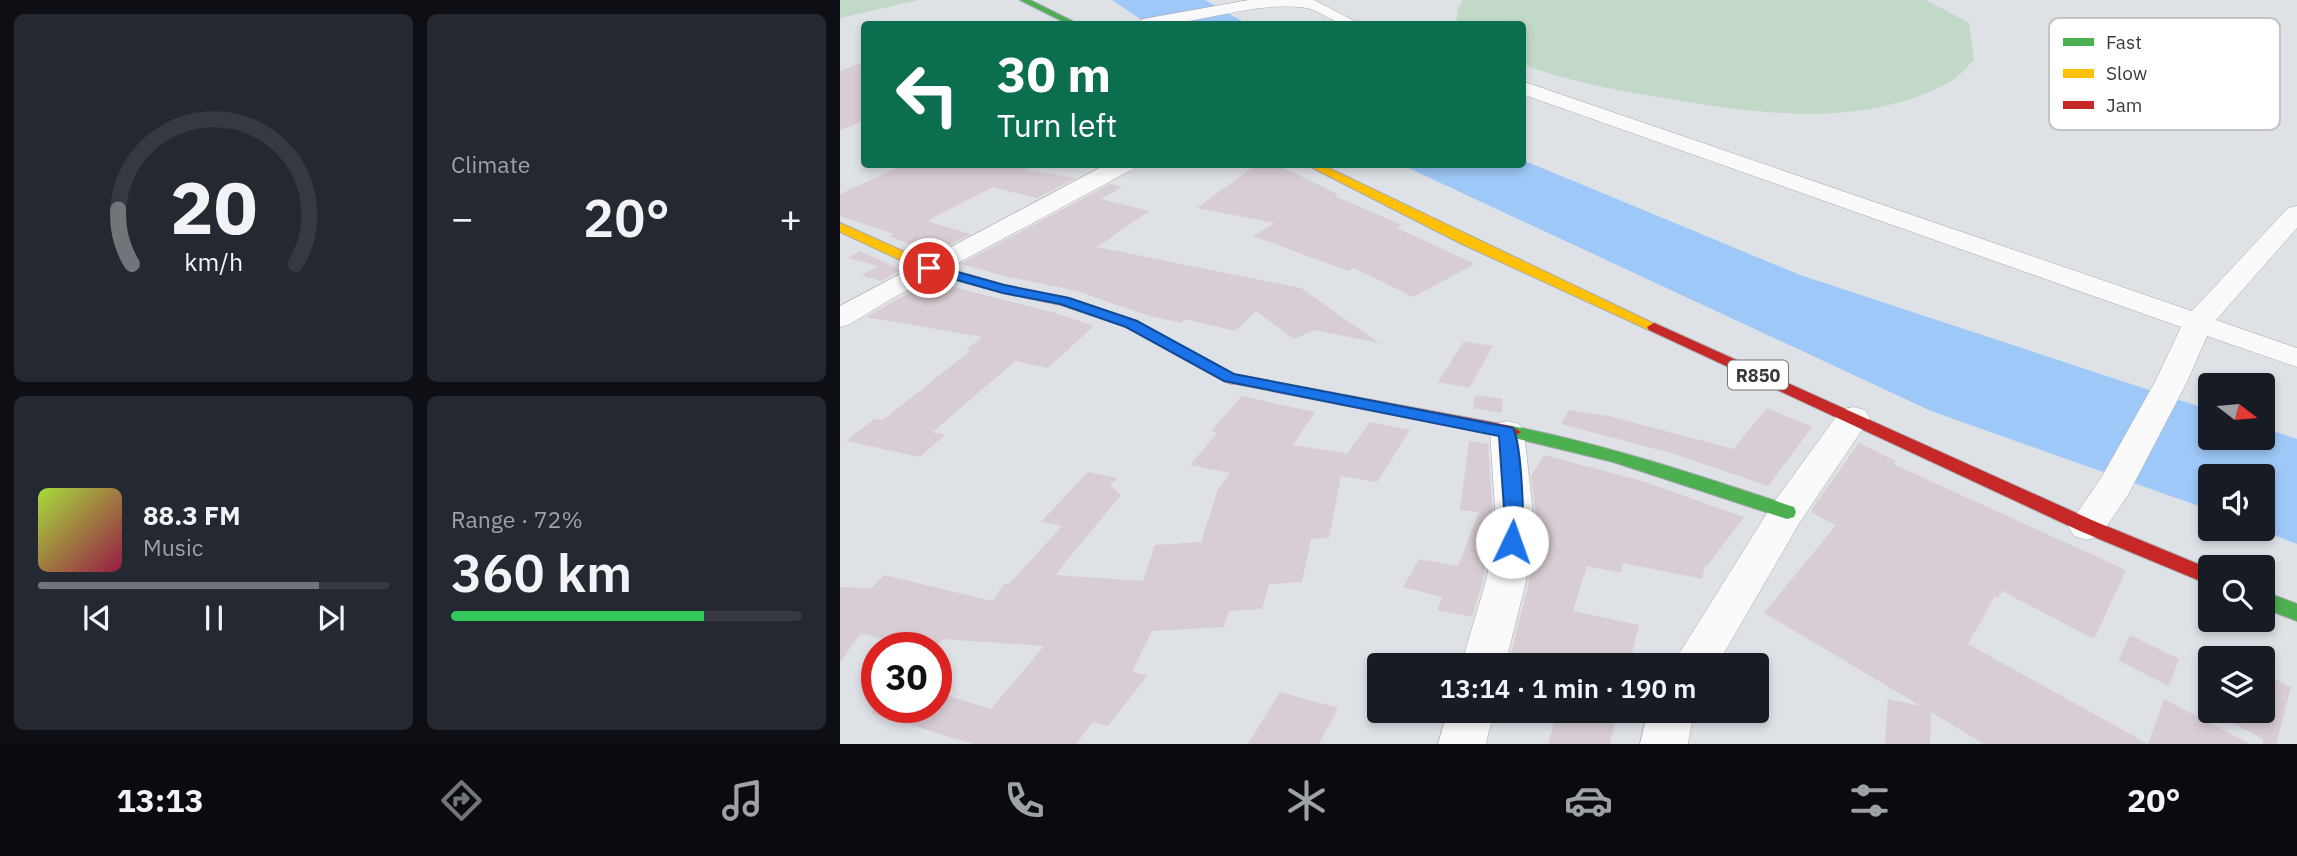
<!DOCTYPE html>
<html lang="en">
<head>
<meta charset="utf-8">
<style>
	:root { --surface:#171b24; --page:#242831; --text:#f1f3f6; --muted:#9ea1a6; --line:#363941; --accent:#717479 }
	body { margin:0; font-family:"IBM Plex Sans",sans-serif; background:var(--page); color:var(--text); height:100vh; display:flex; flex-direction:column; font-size:26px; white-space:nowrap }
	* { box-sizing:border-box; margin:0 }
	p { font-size:23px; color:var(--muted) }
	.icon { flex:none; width:38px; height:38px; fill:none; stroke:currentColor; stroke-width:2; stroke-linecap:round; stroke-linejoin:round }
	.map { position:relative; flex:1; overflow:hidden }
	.sheet { display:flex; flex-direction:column; gap:14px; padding:14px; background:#0d0f14; width:840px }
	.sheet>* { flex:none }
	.top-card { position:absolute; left:21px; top:21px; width:665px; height:147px; border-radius:7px; box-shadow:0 4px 10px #0003; background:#0b6e4f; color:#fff; overflow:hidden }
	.needle { width:46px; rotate:106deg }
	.buttons { position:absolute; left:1358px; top:373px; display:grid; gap:14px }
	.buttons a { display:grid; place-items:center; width:77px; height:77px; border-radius:7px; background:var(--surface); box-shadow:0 4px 10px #0003; font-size:35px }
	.speed { position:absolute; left:21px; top:632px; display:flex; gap:14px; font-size:35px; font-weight:700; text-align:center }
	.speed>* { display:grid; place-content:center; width:91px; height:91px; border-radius:50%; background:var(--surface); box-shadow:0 4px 10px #0003; line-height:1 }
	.speed .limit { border:10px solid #d22; background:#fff; color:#111 }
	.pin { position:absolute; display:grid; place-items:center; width:60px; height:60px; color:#fff; margin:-30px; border:4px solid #fff; border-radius:50%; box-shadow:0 2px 7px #0007 }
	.me { position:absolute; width:77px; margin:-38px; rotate:3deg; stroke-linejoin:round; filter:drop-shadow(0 0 5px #0008) }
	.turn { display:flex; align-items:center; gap:24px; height:147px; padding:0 21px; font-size:32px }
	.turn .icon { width:91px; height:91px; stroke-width:2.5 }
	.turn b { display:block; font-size:49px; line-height:60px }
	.big { font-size:52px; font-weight:600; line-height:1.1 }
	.sheet .widget { flex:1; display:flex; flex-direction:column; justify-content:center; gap:10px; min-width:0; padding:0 24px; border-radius:10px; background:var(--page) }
	.sheet .dial { align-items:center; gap:0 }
	.dial svg { height:182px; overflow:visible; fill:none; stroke:var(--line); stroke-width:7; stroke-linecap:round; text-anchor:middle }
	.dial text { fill:var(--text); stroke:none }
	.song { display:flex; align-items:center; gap:21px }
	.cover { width:84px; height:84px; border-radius:10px; background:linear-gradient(135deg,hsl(80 70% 55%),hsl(340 70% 35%)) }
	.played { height:7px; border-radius:4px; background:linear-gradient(90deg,var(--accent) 80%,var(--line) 80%) }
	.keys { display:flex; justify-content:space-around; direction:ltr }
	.heat { display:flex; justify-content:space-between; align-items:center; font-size:38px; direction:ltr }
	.charge { height:10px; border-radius:5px; background:linear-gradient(90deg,#34c759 72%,var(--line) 0) }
	.sheet .tiles { flex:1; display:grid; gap:14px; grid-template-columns:repeat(2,1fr) }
	.trip { position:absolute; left:527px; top:653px; width:402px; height:70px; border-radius:7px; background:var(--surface); box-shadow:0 4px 10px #0003; font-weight:600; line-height:70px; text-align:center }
	.tabs { display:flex; height:112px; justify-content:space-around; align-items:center; background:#090b0e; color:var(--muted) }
	.tabs .icon { width:49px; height:49px }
	.tabs .active { color:var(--accent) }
	.tabs b { font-size:32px; color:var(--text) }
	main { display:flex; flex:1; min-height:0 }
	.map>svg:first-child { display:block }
	.green { fill:#c1d9c6 }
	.water { fill:#9ec8f8 }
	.building { fill:#d9cdd5 }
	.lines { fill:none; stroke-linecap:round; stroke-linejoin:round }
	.street-casing { stroke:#a8aaae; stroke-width:1 }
	.fast-casing { stroke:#a8aaae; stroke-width:2 }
	.slow-casing { stroke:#a8aaae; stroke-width:2 }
	.jam-casing { stroke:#a8aaae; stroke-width:2 }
	.street { fill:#fafafb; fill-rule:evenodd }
	.fast { fill:#4caf50; fill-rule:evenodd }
	.slow { fill:#ffc107; fill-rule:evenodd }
	.jam { fill:#c62828; fill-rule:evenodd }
	.route { fill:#1a73e8; stroke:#114b97; stroke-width:2 }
	.labels { text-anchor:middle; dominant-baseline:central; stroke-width:7; stroke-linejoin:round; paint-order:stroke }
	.shield { fill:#fff; stroke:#737578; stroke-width:2 }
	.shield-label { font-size:18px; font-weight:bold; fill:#373a3e }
	.key { fill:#fff; stroke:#c3c4c5; stroke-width:2 }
	.key-label { font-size:19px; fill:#373a3e }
</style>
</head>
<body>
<main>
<section class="sheet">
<div class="tiles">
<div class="widget dial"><svg viewBox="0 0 100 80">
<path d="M14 69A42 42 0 1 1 86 69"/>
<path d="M14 69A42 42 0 0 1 8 45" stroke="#717479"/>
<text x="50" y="56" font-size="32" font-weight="700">20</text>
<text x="50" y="72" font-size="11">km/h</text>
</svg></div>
<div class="widget"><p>Climate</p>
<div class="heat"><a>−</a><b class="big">20°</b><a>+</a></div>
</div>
<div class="widget">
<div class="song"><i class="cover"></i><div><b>88.3 FM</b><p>Music</p></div></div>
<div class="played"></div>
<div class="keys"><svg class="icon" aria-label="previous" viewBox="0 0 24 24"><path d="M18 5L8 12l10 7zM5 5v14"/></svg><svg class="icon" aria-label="pause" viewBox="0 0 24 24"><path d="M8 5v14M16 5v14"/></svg><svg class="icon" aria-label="next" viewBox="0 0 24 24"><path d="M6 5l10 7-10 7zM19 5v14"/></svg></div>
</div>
<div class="widget"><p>Range · 72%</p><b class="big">360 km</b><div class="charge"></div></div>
</div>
</section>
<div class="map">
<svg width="1457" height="744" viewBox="0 0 1457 744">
	<rect width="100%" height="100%" fill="#dee1e6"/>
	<g class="green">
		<path d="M 0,0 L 78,0 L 0,18 Z"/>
		<path d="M 623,0 L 1086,0 L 1129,23 L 1134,60 C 1126,68 1117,79 1106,84 C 1018,130 911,113 818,97 C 772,89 726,81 683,64 L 682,24 L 616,24 L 618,9 Z"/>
	</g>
	<g class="water">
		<path d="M 272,0 L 365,0 L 407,24 L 308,24 Z"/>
		<path d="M 683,160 L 960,275 L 1370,410 L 1370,438 L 1423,438 L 1423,428 L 1457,439 L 1457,544 L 1418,529 L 1423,528 L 1423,476 L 1370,476 L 1370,510 L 1091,411 L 562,165 L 682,164 Z"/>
	</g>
	<g class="building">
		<path d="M 24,62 L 24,121 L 0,130 L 0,71 Z"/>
		<path d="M 75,164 L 198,164 L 186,170 L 236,178 L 197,198 L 153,187 L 86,221 L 131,234 L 92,254 L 50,236 L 54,234 L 0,216 L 0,194 L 64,165 Z"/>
		<path d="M 417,164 L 435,164 L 498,194 L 495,196 L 562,225 L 557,228 L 635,264 L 573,297 L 514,268 L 508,271 L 413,236 L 435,223 L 357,208 Z"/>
		<path d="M 270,184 L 282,187 L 261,199 L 309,211 L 257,247 L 461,288 L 539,343 L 474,330 L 454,339 L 416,311 L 395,331 L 345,319 L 341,323 L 310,316 L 237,291 L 168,277 L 121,264 Z"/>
		<path d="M 20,251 L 61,270 L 41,281 L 21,275 L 38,266 L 8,258 Z"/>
		<path d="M 90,281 L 215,313 L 254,326 L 208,368 L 175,361 L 93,432 L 105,435 L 80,457 L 6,441 L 34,419 L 43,420 L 130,351 L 126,350 L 142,337 L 26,317 Z"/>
		<path d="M 624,341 L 653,346 L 629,388 L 598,382 Z"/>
		<path d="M 635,395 L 663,399 L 662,413 L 633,408 Z"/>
		<path d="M 402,396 L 475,412 L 453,445 L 505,453 L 505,456 L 530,422 L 570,430 L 537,482 L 501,476 L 489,538 L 471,539 L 462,582 L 429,584 L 422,609 L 389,611 L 384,627 L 312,631 L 292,671 L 307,676 L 268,726 L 253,722 L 236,744 L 133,744 L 32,713 L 33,707 L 96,707 L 96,692 L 151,709 L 204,646 L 103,639 L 94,648 L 78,648 L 21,633 L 0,662 L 0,587 L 31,588 L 44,575 L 152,601 L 164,584 L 169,584 L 222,526 L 201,522 L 248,472 L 277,478 L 270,485 L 281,495 L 215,575 L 303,581 L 315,545 L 361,542 L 378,489 L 390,473 L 350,465 L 377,433 L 371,431 Z"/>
		<path d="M 927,408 L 972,427 L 928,486 L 834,454 L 721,424 L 729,410 L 769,416 L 893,449 Z"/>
		<path d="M 629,441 L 648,444 L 653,518 L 643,580 L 632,617 L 597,610 L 602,597 L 563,587 L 579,559 L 618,566 L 639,512 L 620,510 Z"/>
		<path d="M 1019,443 L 1056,461 L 1053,464 L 1286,570 L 1254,639 L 1162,591 L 1158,598 L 1155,596 L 1128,644 L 1308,744 L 1144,744 L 1091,712 L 1090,744 L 1045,744 L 1048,699 L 1081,706 L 924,613 L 996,525 L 972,513 L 972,509 Z"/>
		<path d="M 704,455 L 802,481 L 904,517 L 867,566 L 865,566 L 862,579 L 783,563 L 781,573 L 747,566 L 733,611 L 799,625 L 789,665 L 668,665 L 689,582 L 697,523 L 691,476 Z"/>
		<path d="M 1290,635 L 1339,659 L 1329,686 L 1278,660 Z"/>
		<path d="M 1423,673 L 1451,687 L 1436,744 L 1423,744 L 1423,739 L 1367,710 L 1423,710 Z"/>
		<path d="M 440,692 L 498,708 L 479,744 L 408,744 Z"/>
		<path d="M 1324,699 L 1410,744 L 1308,744 Z"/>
		<path d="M 718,710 L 778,710 L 770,744 L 708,744 Z"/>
	</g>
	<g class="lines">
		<defs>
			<g id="street">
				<path d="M 409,0 L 474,0 L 520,24 C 490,27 484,9 460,7 C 404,2 349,29 295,24 L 303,19 Z"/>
				<path d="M 682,81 L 1352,311 L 1448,208 L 1457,206 L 1457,228 L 1376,320 L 1457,348 L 1457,367 L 1367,336 L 1347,382 L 1288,495 L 1260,536 L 1247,540 L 1234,536 L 1228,526 L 1261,478 L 1315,382 L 1341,327 L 682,94 Z"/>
				<path d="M 267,164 L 296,164 L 293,169 L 53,298 L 10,324 L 0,327 L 0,306 Z"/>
				<path d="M 1013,407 L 1025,410 L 1030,418 L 960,522 L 877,665 L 832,665 L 934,502 L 1001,410 Z"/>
				<path d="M 667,421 L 679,424 L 684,432 L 694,523 L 686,581 L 665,665 L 621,665 L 646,581 L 656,523 L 650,432 L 655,424 Z"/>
				<path d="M 608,710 L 654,710 L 646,744 L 598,744 Z"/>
				<path d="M 808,710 L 854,710 L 848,744 L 800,744 Z"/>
			</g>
			<g id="fast">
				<path d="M 180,0 L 190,0 L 238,24 L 228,24 Z"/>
				<path d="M 672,426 C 768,445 861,476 954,507 L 956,512 L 954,517 L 947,519 L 773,462 L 666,436 L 663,432 L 666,428 Z"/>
				<path d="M 1423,591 L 1457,604 L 1457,621 L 1423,608 Z"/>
			</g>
			<g id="slow">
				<path d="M 465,164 L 480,164 L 821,327 L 819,330 L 809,330 L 622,244 Z"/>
				<path d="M 0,223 L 94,265 L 165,285 L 229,298 L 297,321 L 400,379 L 392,384 L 386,382 L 287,327 L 221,305 L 163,293 L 84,271 L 0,232 Z"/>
			</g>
			<g id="jam">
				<path d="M 814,323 L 1254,521 L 1370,569 L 1370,585 L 1240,531 L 809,330 L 807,327 Z"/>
				<path d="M 392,374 L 672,426 L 681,432 L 672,438 L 386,382 L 384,379 Z"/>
			</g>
		</defs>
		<use href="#street" class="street-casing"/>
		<use href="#fast" class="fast-casing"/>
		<use href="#slow" class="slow-casing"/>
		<use href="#jam" class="jam-casing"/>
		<use href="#street" class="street"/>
		<use href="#fast" class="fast"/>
		<use href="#slow" class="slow"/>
		<use href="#jam" class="jam"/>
	</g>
	<path class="route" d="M 89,264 L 164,285 L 229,298 L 297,321 L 394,374 L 673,428 C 681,443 687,532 679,547 L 672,550 L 665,547 L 662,542 L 665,523 L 659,436 L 384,381 L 286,327 L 220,304 L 163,293 L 85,271 L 85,266 Z"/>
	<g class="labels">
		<rect class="shield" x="888" y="360.5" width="60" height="29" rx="5"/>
		<g class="shield-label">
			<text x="918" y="375">R850</text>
		</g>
	</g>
	<rect x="1209" y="18" width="231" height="112" rx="10" class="key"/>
	<rect x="1223" y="38" width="31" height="8" fill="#4caf50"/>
	<rect x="1223" y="69" width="31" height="9" fill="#ffc107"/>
	<rect x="1223" y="101" width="31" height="8" fill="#c62828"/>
	<g class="key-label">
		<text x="1266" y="49">Fast</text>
		<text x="1266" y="80">Slow</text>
		<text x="1266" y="112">Jam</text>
	</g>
</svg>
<div class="buttons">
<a><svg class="needle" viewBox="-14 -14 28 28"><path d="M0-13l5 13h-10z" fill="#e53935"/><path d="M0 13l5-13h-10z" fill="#9ea1a6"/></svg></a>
<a><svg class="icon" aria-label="sound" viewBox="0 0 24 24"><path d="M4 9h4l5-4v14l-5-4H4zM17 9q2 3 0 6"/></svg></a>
<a><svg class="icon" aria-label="search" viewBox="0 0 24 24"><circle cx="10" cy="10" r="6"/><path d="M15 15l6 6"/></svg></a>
<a><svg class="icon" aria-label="layers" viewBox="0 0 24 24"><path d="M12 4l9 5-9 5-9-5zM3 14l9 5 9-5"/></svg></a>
</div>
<div class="speed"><div class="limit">30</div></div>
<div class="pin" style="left:89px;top:268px;background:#d93025"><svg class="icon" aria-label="arrive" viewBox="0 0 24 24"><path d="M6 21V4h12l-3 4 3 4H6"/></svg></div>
<svg class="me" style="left:672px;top:542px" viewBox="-20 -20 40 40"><circle r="19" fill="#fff"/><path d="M0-13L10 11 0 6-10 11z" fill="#1a73e8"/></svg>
<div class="trip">13:14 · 1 min · 190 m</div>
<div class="top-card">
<div class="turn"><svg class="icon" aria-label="left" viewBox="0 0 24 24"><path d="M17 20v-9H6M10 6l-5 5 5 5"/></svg><div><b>30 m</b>Turn left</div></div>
</div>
</div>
</main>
<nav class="tabs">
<b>13:13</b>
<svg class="icon active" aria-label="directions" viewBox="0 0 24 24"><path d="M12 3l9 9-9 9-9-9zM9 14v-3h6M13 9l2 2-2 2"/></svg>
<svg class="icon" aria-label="music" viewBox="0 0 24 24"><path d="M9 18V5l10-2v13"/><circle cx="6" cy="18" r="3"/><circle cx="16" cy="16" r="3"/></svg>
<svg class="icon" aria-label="phone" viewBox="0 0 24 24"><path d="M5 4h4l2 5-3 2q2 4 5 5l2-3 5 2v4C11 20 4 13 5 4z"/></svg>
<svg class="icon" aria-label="climate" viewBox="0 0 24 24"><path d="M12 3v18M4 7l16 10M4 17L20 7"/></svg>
<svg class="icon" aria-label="car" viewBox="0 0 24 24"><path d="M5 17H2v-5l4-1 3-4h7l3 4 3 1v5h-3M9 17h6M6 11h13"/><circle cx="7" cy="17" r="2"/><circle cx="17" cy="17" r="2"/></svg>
<svg class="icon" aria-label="filters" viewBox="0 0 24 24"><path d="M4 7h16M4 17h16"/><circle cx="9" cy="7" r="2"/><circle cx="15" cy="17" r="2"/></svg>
<b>20°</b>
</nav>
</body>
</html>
